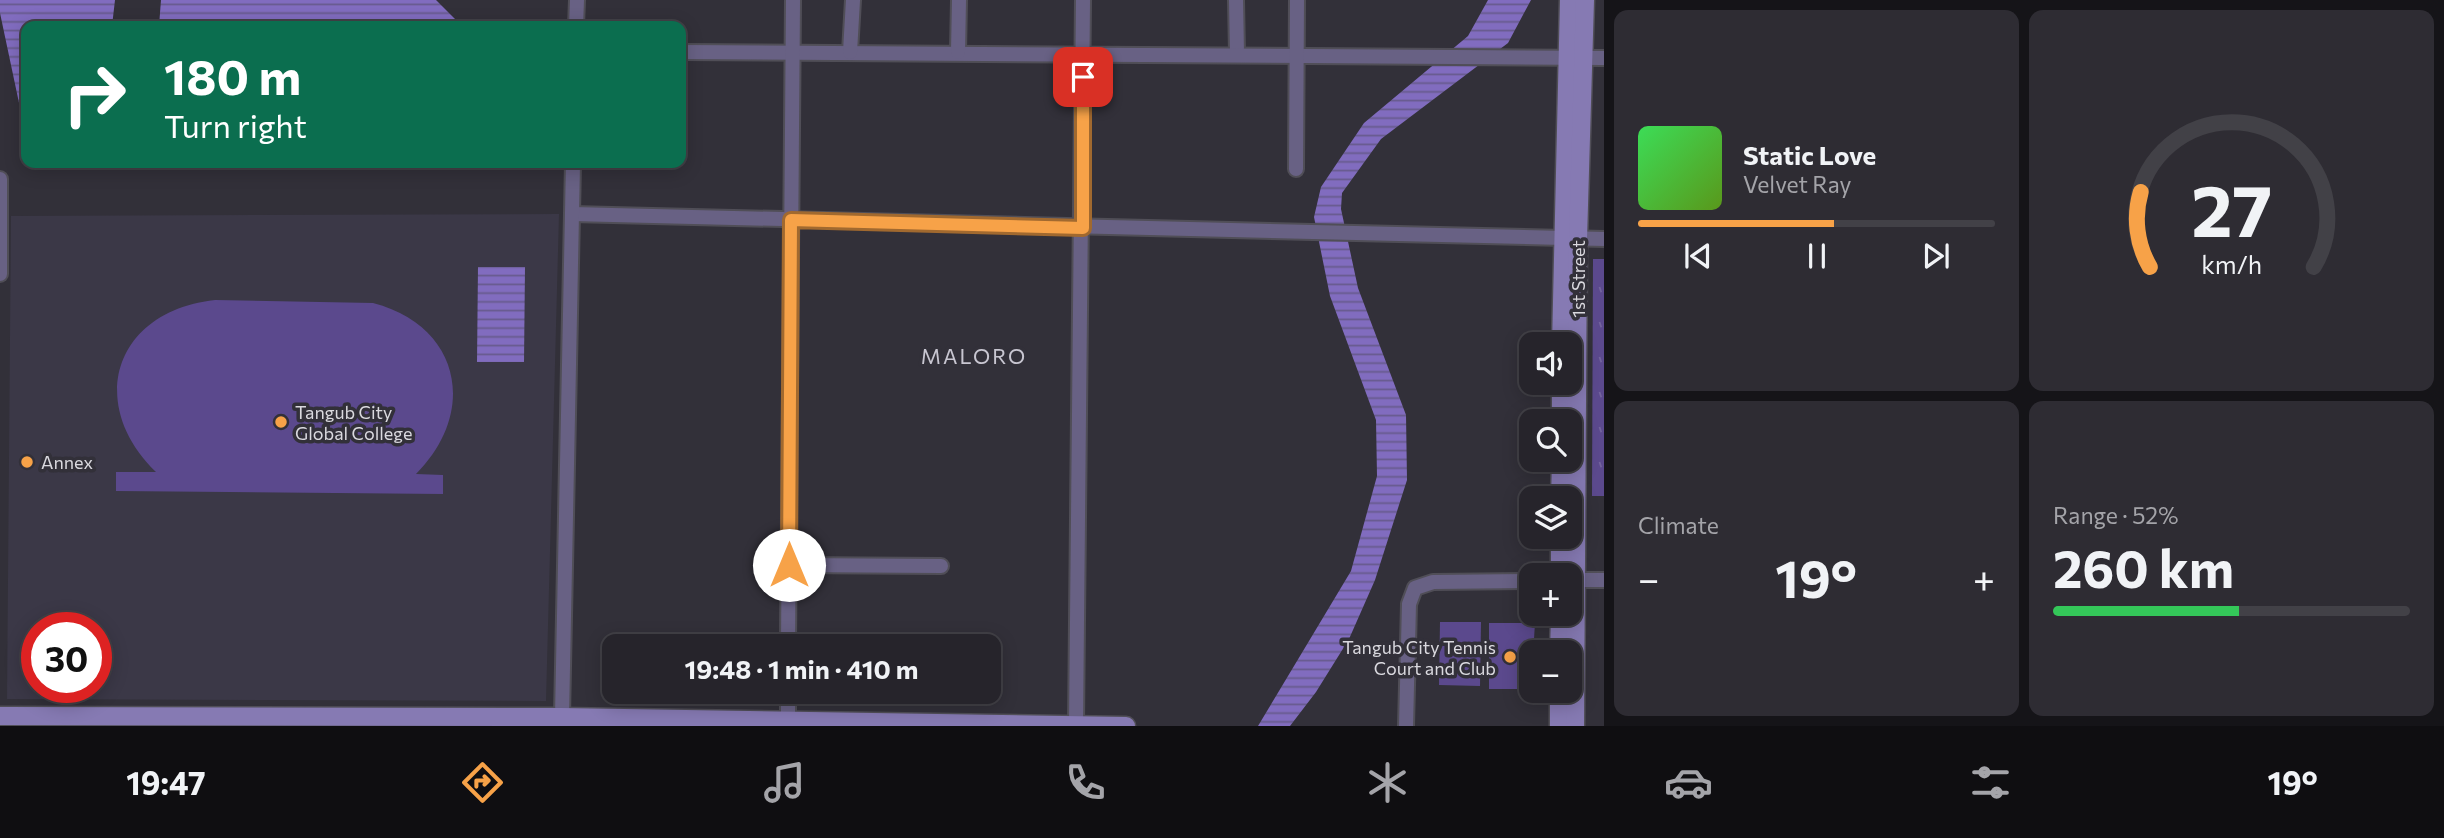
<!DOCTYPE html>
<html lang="en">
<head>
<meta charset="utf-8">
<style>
	:root { --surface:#26242b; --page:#2e2c33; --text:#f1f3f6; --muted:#a4a4a9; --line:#424147; --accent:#f7a248 }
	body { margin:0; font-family:Commissioner,sans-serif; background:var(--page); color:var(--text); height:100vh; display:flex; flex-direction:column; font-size:26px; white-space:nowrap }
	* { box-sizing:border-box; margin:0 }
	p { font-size:23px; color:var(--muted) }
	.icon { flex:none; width:38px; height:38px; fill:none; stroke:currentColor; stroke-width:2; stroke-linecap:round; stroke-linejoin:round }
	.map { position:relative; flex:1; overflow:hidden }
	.sheet { display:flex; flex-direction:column; gap:10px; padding:10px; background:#151418; width:840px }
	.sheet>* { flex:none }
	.top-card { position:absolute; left:21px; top:21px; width:665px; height:147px; border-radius:14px; box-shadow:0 4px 18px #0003,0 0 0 2px var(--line); background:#0b6e4f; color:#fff; overflow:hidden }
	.fabs { position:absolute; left:1519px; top:332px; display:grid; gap:14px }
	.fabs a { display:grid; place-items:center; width:63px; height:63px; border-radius:14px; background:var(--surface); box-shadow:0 4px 18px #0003,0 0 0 2px var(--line); font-size:35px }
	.speed { position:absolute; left:21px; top:612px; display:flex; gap:14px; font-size:35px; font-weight:700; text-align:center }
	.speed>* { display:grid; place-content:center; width:91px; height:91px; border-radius:50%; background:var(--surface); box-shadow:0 4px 18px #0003,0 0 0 2px var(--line); line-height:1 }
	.speed .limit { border:10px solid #d22; background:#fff; color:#111 }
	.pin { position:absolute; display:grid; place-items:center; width:60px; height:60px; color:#fff; margin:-30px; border-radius:14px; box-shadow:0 4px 10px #0006 }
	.me { position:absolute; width:77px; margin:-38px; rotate:0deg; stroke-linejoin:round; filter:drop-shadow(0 0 5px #0008) }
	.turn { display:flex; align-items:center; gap:24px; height:147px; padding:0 28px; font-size:32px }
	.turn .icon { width:91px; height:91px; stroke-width:2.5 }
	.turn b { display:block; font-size:49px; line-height:60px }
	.big { font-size:52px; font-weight:700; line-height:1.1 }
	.sheet .card { flex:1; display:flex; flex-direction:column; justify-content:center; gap:10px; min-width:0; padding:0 24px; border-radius:14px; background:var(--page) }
	.sheet .dial { align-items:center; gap:0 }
	.dial svg { height:182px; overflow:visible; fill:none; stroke:var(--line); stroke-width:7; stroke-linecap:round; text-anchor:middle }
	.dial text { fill:var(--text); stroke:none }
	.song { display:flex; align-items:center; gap:21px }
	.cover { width:84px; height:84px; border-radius:10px; background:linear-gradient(135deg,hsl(130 70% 55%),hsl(90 70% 35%)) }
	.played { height:7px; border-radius:4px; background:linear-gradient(90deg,var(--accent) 55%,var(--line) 55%) }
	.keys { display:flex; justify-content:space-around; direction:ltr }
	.heat { display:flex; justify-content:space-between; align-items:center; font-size:38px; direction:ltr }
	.charge { height:10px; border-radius:5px; background:linear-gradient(90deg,#34c759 52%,var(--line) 0) }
	.sheet .tiles { flex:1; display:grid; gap:10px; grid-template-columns:repeat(2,1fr) }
	.trip { position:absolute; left:602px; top:634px; width:399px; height:70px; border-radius:14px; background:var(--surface); box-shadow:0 4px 18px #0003,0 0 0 2px var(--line); font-weight:700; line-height:70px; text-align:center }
	.menu { display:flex; height:112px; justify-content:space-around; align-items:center; background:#0f0e11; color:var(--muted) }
	.menu .icon { width:49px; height:49px }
	.menu .selected { color:var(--accent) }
	.menu b { font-size:32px; color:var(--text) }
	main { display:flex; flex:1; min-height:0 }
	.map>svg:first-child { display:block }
	.built { fill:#3b3847; fill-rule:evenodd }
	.grass { fill:#5b498d }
	.park { fill:url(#park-tufts) }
	.water { fill:url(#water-rules) }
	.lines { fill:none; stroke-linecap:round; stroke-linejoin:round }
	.street-casing { stroke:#504e57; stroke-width:18 }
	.secondary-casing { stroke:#504e57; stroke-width:21 }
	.street { stroke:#686184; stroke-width:14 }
	.secondary { stroke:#867ab3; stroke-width:18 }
	.route-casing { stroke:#a1692f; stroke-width:18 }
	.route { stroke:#f7a248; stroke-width:12 }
	.poi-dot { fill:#f7a248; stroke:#323039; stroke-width:2.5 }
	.labels { text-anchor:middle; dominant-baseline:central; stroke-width:7; stroke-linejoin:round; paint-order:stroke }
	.street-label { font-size:18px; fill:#dad9df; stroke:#323039 }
	.poi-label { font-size:18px; fill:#dad9df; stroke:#323039; text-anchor:start }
	.quarter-label { font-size:21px; letter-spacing:2px; fill:#c8c6d1; stroke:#323039 }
</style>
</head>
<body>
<main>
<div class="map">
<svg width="1604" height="726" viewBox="0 0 1604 726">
	<defs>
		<pattern id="park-tufts" width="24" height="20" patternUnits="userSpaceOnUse" patternTransform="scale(1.75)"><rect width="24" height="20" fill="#5b498d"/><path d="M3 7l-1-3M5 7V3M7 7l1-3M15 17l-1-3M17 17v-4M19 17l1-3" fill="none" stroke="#72639d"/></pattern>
		<pattern id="water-rules" width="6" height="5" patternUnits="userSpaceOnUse" patternTransform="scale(1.75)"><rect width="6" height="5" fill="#816cbf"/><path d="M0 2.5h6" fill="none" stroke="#675b8d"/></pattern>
	</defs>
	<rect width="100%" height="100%" fill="#323039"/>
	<path class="built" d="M 559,214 L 546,701 L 7,699 L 11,216 ZM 37,628 L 96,628 L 96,688 L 37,688 Z"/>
	<g class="grass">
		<path d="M 215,300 L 373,303 C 461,326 478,412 416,474 L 443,475 L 443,494 L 116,491 L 116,472 L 156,472 C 85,403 115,311 215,300 Z"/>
		<path d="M 1440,622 L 1481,622 L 1480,686 L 1439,685 Z"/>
		<path d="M 1489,623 L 1535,623 L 1531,689 L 1489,689 Z"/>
	</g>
	<path class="park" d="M 1593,259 L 1604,259 L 1604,496 L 1592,496 Z"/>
	<g class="water">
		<path d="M 0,0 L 115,0 L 112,26 L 26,26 L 26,136 L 0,13 Z"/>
		<path d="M 161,0 L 436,0 L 462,26 L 159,26 Z"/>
		<path d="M 1488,0 L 1531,0 L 1508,43 L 1381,139 L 1342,193 L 1341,209 L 1358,288 L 1406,415 L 1407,480 L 1375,580 L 1349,639 L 1316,692 L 1290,726 L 1258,726 L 1351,571 L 1377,476 L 1376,420 L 1330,296 L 1314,217 L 1321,187 L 1364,123 L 1468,36 Z"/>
		<path d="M 478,267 L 525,267 L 524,362 L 477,362 Z"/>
	</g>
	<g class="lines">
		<defs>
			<g id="street">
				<path d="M 1236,0 L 1237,53"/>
				<path d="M 576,26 L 577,0"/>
				<path d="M 681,52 L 1604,58"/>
				<path d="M 850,52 L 853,0"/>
				<path d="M 958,52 L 959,0"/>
				<path d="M 1296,169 L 1297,0"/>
				<path d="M 0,179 L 0,274"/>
				<path d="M 572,214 L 1604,239"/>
				<path d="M 789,565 L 941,566"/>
				<path d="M 1570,580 L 1604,580"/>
				<path d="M 788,646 L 793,0"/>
				<path d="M 562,717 L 573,163"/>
				<path d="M 788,720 L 788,691"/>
				<path d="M 1076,725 L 1083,0"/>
				<path d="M 1406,726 L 1409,604 L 1415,588 L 1433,582 L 1531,581"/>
			</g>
			<g id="secondary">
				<path d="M 1561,345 L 1569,0"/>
				<path d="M 1561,422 L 1561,383"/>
				<path d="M 1560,499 L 1561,460"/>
				<path d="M 1560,576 L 1560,537"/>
				<path d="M 1559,653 L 1560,614"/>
				<path d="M 0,716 L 562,717 L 1126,726"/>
				<path d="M 1559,726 L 1559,691"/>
				<path d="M 1575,726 L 1578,239 L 1585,0"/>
			</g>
		</defs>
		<use href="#street" class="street-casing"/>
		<use href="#secondary" class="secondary-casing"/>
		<use href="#street" class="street"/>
		<use href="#secondary" class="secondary"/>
	</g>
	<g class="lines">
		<defs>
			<path id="route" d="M 789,565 L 791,220 L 1083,228 L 1083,77"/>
		</defs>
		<use href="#route" class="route-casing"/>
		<use href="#route" class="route"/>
	</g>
	<g class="poi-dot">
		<circle cx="281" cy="422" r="7"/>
		<circle cx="27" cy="462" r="7"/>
		<circle cx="1510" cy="657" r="7"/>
	</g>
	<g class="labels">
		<g class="street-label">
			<text transform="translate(1578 279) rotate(-90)">1st Street</text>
		</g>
		<g class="poi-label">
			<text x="295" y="412">Tangub City<tspan x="295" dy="21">Global College</tspan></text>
			<text x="41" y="462">Annex</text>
			<text x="1496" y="647" text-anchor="end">Tangub City Tennis<tspan x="1496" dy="21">Court and Club</tspan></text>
		</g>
		<g class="quarter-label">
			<text x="974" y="355">MALORO</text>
		</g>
	</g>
</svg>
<div class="fabs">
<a><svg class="icon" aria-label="sound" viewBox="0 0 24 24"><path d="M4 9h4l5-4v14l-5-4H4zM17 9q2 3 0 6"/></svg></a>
<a><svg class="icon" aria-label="search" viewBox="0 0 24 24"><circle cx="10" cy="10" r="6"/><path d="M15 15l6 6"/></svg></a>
<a><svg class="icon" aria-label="layers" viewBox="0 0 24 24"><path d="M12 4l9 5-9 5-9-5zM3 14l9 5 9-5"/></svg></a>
<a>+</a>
<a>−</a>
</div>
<div class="speed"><div class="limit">30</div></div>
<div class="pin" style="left:1083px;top:77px;background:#d93025"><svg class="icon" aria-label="arrive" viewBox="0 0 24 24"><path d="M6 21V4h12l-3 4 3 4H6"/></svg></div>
<svg class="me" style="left:789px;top:565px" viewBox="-20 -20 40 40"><circle r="19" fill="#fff"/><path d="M0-13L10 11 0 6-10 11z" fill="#f7a248"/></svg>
<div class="trip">19:48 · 1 min · 410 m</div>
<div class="top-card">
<div class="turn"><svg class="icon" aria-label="right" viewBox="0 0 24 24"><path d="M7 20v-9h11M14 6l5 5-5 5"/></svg><div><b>180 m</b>Turn right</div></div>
</div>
</div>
<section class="sheet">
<div class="tiles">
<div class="card">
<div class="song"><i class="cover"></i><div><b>Static Love</b><p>Velvet Ray</p></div></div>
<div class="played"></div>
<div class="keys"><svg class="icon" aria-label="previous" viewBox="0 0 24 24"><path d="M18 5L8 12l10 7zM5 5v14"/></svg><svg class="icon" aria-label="pause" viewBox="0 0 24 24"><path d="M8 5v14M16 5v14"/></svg><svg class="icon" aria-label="next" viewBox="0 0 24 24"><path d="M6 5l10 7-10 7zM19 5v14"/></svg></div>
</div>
<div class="card dial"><svg viewBox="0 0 100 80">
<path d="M14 69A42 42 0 1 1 86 69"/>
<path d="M14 69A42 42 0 0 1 10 36" stroke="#f7a248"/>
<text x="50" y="56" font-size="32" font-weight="700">27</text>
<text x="50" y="72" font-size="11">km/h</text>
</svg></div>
<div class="card"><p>Climate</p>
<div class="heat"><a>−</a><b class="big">19°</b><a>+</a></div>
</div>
<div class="card"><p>Range · 52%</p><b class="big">260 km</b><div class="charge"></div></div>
</div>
</section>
</main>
<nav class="menu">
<b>19:47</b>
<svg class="icon selected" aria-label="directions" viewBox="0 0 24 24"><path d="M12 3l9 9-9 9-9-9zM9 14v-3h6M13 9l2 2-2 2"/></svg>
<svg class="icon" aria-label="music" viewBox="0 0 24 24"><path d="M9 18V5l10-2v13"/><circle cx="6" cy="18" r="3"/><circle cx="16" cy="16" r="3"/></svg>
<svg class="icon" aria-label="phone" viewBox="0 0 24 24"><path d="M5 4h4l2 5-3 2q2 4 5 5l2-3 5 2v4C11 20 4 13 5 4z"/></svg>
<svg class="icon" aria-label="climate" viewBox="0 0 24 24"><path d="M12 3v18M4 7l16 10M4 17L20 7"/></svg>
<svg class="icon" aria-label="car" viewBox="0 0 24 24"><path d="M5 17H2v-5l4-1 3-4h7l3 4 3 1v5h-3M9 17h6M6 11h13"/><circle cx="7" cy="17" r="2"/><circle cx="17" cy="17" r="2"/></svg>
<svg class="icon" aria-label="filters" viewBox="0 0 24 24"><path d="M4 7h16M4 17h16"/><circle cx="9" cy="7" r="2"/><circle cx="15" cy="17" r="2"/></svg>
<b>19°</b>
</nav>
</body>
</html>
